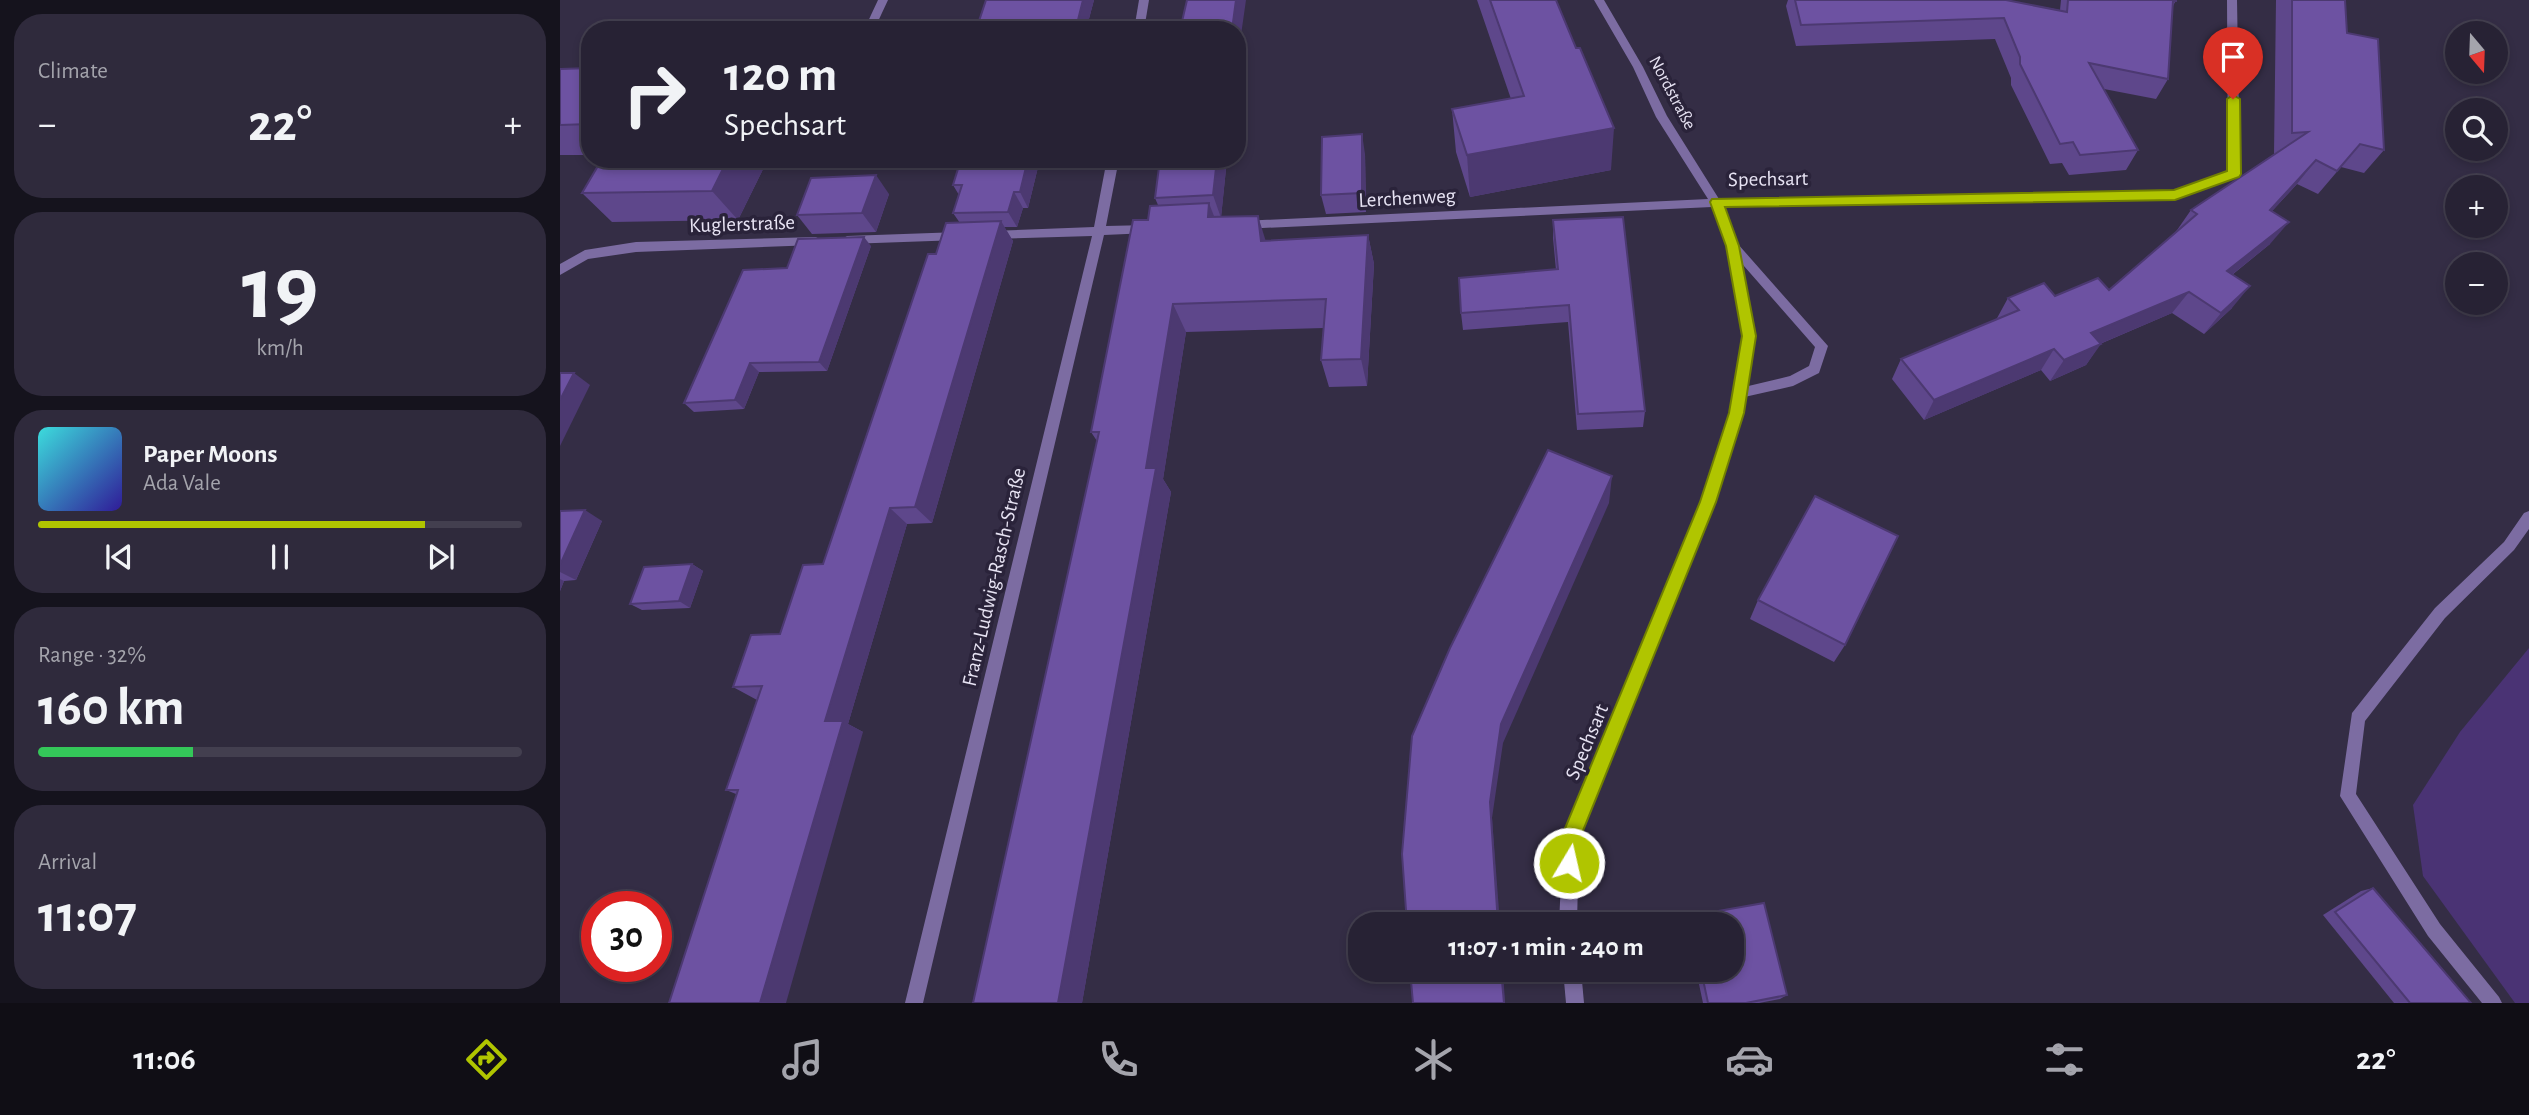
<!DOCTYPE html>
<html lang="en">
<head>
<meta charset="utf-8">
<style>
	:root { --surface:#272234; --page:#2f2a3c; --text:#f1f3f6; --muted:#a4a4ac; --line:#433f4f; --accent:#b0c500 }
	body { margin:0; font-family:"Alegreya Sans",sans-serif; background:var(--page); color:var(--text); height:100vh; display:flex; flex-direction:column; font-size:26px; white-space:nowrap }
	* { box-sizing:border-box; margin:0 }
	p { font-size:23px; color:var(--muted) }
	.icon { flex:none; width:38px; height:38px; fill:none; stroke:currentColor; stroke-width:2; stroke-linecap:round; stroke-linejoin:round }
	.map { position:relative; flex:1; overflow:hidden }
	.details { display:flex; flex-direction:column; gap:14px; padding:14px; background:#15131d; width:560px }
	.details>* { flex:none }
	.guide { position:absolute; left:21px; top:21px; width:665px; height:147px; border-radius:28px; box-shadow:0 4px 10px #0003,0 0 0 2px var(--line); background:#272234; color:var(--text); overflow:hidden }
	.needle { width:46px; rotate:161deg }
	.fabs { position:absolute; left:1885px; top:21px; display:grid; gap:14px }
	.fabs a { display:grid; place-items:center; width:63px; height:63px; border-radius:50%; background:var(--surface); box-shadow:0 4px 10px #0003,0 0 0 2px var(--line); font-size:35px }
	.speed { position:absolute; left:21px; top:891px; display:flex; gap:14px; font-size:35px; font-weight:700; text-align:center }
	.speed>* { display:grid; place-content:center; width:91px; height:91px; border-radius:50%; background:var(--surface); box-shadow:0 4px 10px #0003,0 0 0 2px var(--line); line-height:1 }
	.speed .limit { border:10px solid #d22; background:#fff; color:#111 }
	.pin { position:absolute; display:grid; place-items:center; width:60px; height:60px; color:#fff; margin:-72px -30px; border-radius:50% 50% 50% 0; rotate:-45deg; box-shadow:0 0 7px #0007 }
	.pin .icon { rotate:45deg }
	.me { position:absolute; width:77px; margin:-38px; rotate:9deg; stroke-linejoin:round; filter:drop-shadow(0 0 5px #0008) }
	.turn { display:flex; align-items:center; gap:24px; height:147px; padding:0 28px; font-size:32px }
	.turn .icon { width:91px; height:91px; stroke-width:2.5 }
	.turn b { display:block; font-size:49px; line-height:60px }
	.big { font-size:52px; font-weight:700; line-height:1.1 }
	.details .card { flex:1; display:flex; flex-direction:column; justify-content:center; gap:10px; min-width:0; padding:0 24px; border-radius:28px; background:var(--page) }
	.details .dial { align-items:center; gap:0 }
	.dial b { font-size:91px; line-height:1 }
	.song { display:flex; align-items:center; gap:21px }
	.cover { width:84px; height:84px; border-radius:10px; background:linear-gradient(135deg,hsl(180 70% 55%),hsl(250 70% 35%)) }
	.played { height:7px; border-radius:4px; background:linear-gradient(90deg,var(--accent) 80%,var(--line) 80%) }
	.keys { display:flex; justify-content:space-around; direction:ltr }
	.heat { display:flex; justify-content:space-between; align-items:center; font-size:38px; direction:ltr }
	.charge { height:10px; border-radius:5px; background:linear-gradient(90deg,#34c759 32%,var(--line) 0) }
	.trip { position:absolute; left:788px; top:912px; width:396px; height:70px; border-radius:28px; background:var(--surface); box-shadow:0 4px 10px #0003,0 0 0 2px var(--line); font-weight:700; line-height:70px; text-align:center }
	.tabs { display:flex; height:112px; justify-content:space-around; align-items:center; background:#100e15; color:var(--muted) }
	.tabs .icon { width:49px; height:49px }
	.tabs .selected { color:var(--accent) }
	.tabs b { font-size:32px; color:var(--text) }
	main { display:flex; flex:1; min-height:0 }
	.map>svg:first-child { display:block }
	.green { fill:#4a3374 }
	.lines { fill:none; stroke-linecap:round; stroke-linejoin:round }
	.service { fill:#7c6ca2; fill-rule:evenodd }
	.minor { fill:#7c6ca2; fill-rule:evenodd }
	.wall { fill:#5e478b }
	.shaded-wall { fill:#4c3971 }
	.building { fill:#6d52a2; stroke:#4c3971; stroke-width:2 }
	.route { fill:#b0c500; stroke:#728000; stroke-width:2 }
	.labels { text-anchor:middle; dominant-baseline:central; stroke-width:7; stroke-linejoin:round; paint-order:stroke }
	.far-street-label { font-size:18px; fill:#e7e3f3; stroke:#2a233a }
	.street-label { font-size:21px; fill:#e7e3f3; stroke:#2a233a }
</style>
</head>
<body>
<main>
<section class="details">
<div class="card"><p>Climate</p>
<div class="heat"><a>−</a><b class="big">22°</b><a>+</a></div>
</div>
<div class="card dial"><b>19</b><p>km/h</p></div>
<div class="card">
<div class="song"><i class="cover"></i><div><b>Paper Moons</b><p>Ada Vale</p></div></div>
<div class="played"></div>
<div class="keys"><svg class="icon" aria-label="previous" viewBox="0 0 24 24"><path d="M18 5L8 12l10 7zM5 5v14"/></svg><svg class="icon" aria-label="pause" viewBox="0 0 24 24"><path d="M8 5v14M16 5v14"/></svg><svg class="icon" aria-label="next" viewBox="0 0 24 24"><path d="M6 5l10 7-10 7zM19 5v14"/></svg></div>
</div>
<div class="card"><p>Range · 32%</p><b class="big">160 km</b><div class="charge"></div></div>
<div class="card"><p>Arrival</p><b class="big">11:07</b></div>
</section>
<div class="map">
<svg width="1969" height="1003" viewBox="0 0 1969 1003">
	<rect width="100%" height="100%" fill="#342d45"/>
	<path class="green" d="M 1969,648 L 1969,1003 L 1955,1003 L 1863,876 L 1853,805 L 1900,732 Z"/>
	<g class="lines">
		<g class="service">
			<path d="M 318,0 L 328,0 L 314,30 L 304,30 Z"/>
			<path d="M 1173,241 L 1177,243 L 1268,346 L 1259,373 L 1233,386 L 1180,398 L 1173,393 L 1180,388 L 1230,376 L 1249,366 L 1255,347 L 1169,249 L 1167,246 L 1169,243 Z"/>
			<path d="M 1969,511 L 1969,529 L 1954,550 L 1885,618 L 1805,721 L 1796,794 L 1880,924 L 1939,997 L 1942,1003 L 1922,1003 L 1868,936 L 1780,796 L 1792,713 L 1875,608 L 1944,542 L 1964,513 Z"/>
		</g>
		<g class="minor">
			<path d="M 579,0 L 589,0 L 584,30 L 574,30 Z"/>
			<path d="M 1034,0 L 1044,0 L 1083,67 L 1107,116 L 1159,199 L 1614,191 L 1668,172 L 1667,0 L 1677,0 L 1680,174 L 1678,177 L 1615,199 L 1164,207 L 1179,246 L 1195,336 L 1183,413 L 1155,502 L 1019,838 L 1017,924 L 999,924 L 1003,838 L 1141,502 L 1169,413 L 1183,336 L 1167,246 L 1152,207 L 682,229 L 676,225 L 682,221 L 1148,199 L 1096,117 L 1073,67 Z"/>
			<path d="M 547,159 L 559,159 L 546,226 L 589,225 L 595,229 L 589,233 L 544,235 L 363,1003 L 345,1003 L 532,236 L 431,239 L 425,235 L 431,231 L 534,227 Z"/>
			<path d="M 400,232 L 406,236 L 400,240 L 287,244 L 281,240 L 287,236 Z"/>
			<path d="M 256,237 L 262,241 L 256,245 L 76,252 L 28,259 L 0,275 L 0,264 L 25,250 L 76,242 Z"/>
			<path d="M 1003,970 L 1021,970 L 1024,1003 L 1006,1003 Z"/>
		</g>
	</g>
	<g class="wall">
		<path d="M 534,0 L 526,30 L 416,30 Z"/>
		<path d="M 917,0 L 996,0 L 1051,170 L 910,197 L 896,152 L 892,109 L 951,99 Z"/>
		<path d="M 1228,0 L 1446,0 L 1500,10 L 1501,0 L 1616,0 L 1613,6 L 1608,79 L 1596,99 L 1544,89 L 1578,150 L 1566,170 L 1509,175 L 1502,163 L 1490,164 L 1451,85 L 1451,78 L 1435,39 L 1236,46 L 1226,6 Z"/>
		<path d="M 1716,0 L 1785,0 L 1787,33 L 1824,150 L 1804,173 L 1781,167 L 1758,194 L 1737,184 L 1712,211 L 1710,244 L 1672,275 L 1672,308 L 1644,334 L 1612,313 L 1540,344 L 1526,365 L 1490,381 L 1481,370 L 1364,420 L 1332,379 L 1341,359 L 1436,320 L 1448,298 L 1495,296 L 1549,290 L 1615,233 L 1631,210 L 1714,154 Z"/>
		<path d="M 30,68 L 30,155 L 0,155 L 0,69 Z"/>
		<path d="M 805,154 L 806,212 L 766,214 L 761,195 Z"/>
		<path d="M 208,159 L 178,220 L 52,222 L 22,193 Z"/>
		<path d="M 480,159 L 468,208 L 463,208 L 457,227 L 444,227 L 453,241 L 372,523 L 347,524 L 288,724 L 303,732 L 176,794 L 166,790 L 197,700 L 173,687 L 220,634 L 263,564 L 376,254 L 400,223 L 393,213 L 399,195 L 393,185 Z"/>
		<path d="M 667,159 L 661,217 L 706,241 L 808,235 L 814,264 L 807,386 L 769,387 L 761,360 L 764,328 L 626,332 L 603,479 L 611,492 L 522,1003 L 413,1003 L 537,441 L 531,432 L 588,220 L 598,205 L 595,198 Z"/>
		<path d="M 329,194 L 316,232 L 252,234 L 237,215 Z"/>
		<path d="M 993,220 L 1085,411 L 1083,427 L 1017,430 L 1008,322 L 903,330 L 901,313 L 996,270 L 993,238 Z"/>
		<path d="M 311,246 L 267,371 L 199,372 L 184,409 L 134,412 L 124,403 Z"/>
		<path d="M 0,511 L 42,521 L 16,580 L 4,581 L 0,591 Z"/>
		<path d="M 132,564 L 143,571 L 130,608 L 82,610 L 70,604 Z"/>
		<path d="M 1198,600 L 1285,645 L 1274,662 L 1190,619 Z"/>
		<path d="M 1813,888 L 1911,1003 L 1834,1003 L 1763,915 L 1801,891 Z"/>
		<path d="M 1204,903 L 1227,995 L 1220,999 L 1199,1003 L 1143,1003 L 1136,970 L 1171,970 L 1171,924 L 1126,924 L 1125,922 L 1130,916 Z"/>
	</g>
	<g class="shaded-wall">
		<path d="M 523,0 L 534,0 L 526,30 L 522,30 L 518,20 Z"/>
		<path d="M 676,0 L 686,0 L 677,63 L 677,30 L 672,30 Z"/>
		<path d="M 504,20 L 508,30 L 501,30 Z"/>
		<path d="M 1054,128 L 1051,170 L 910,197 L 907,155 Z"/>
		<path d="M 802,134 L 805,154 L 806,212 L 802,193 Z"/>
		<path d="M 168,159 L 208,159 L 178,220 L 152,191 Z"/>
		<path d="M 468,159 L 480,159 L 468,208 L 460,192 Z"/>
		<path d="M 657,159 L 667,159 L 661,218 L 653,195 Z"/>
		<path d="M 1756,160 L 1737,184 L 1692,233 L 1710,210 Z"/>
		<path d="M 316,175 L 329,194 L 316,232 L 302,213 Z"/>
		<path d="M 454,192 L 463,208 L 457,227 L 448,212 Z"/>
		<path d="M 649,203 L 660,232 L 648,217 Z"/>
		<path d="M 698,216 L 707,245 L 701,241 Z"/>
		<path d="M 441,221 L 453,241 L 372,523 L 355,507 Z"/>
		<path d="M 1729,222 L 1710,244 L 1649,293 L 1667,271 Z"/>
		<path d="M 808,235 L 814,264 L 807,386 L 801,359 Z"/>
		<path d="M 304,237 L 311,246 L 267,371 L 259,362 Z"/>
		<path d="M 1690,286 L 1672,308 L 1644,334 L 1661,313 Z"/>
		<path d="M 1629,292 L 1612,313 L 1516,354 L 1531,333 Z"/>
		<path d="M 613,304 L 626,332 L 603,479 L 611,492 L 522,1003 L 498,1003 Z"/>
		<path d="M 1541,344 L 1526,365 L 1490,381 L 1504,360 Z"/>
		<path d="M 1494,349 L 1481,370 L 1364,420 L 1374,400 Z"/>
		<path d="M 190,363 L 199,372 L 184,409 L 175,400 Z"/>
		<path d="M 14,373 L 30,385 L 0,446 L 0,400 Z"/>
		<path d="M 1052,476 L 1049,503 L 943,743 L 932,818 L 940,924 L 938,924 L 930,802 L 941,724 Z"/>
		<path d="M 330,508 L 347,524 L 288,724 L 303,732 L 226,1003 L 200,1003 L 265,721 Z"/>
		<path d="M 25,510 L 42,521 L 16,580 L 0,572 L 0,565 Z"/>
		<path d="M 132,564 L 143,571 L 130,608 L 119,601 Z"/>
		<path d="M 0,579 L 4,581 L 0,591 Z"/>
		<path d="M 941,970 L 943,970 L 945,1003 L 944,1003 Z"/>
	</g>
	<g class="building">
		<path d="M 426,0 L 523,0 L 518,20 L 504,20 L 501,30 L 416,30 Z"/>
		<path d="M 627,0 L 676,0 L 672,30 L 620,30 Z"/>
		<path d="M 930,0 L 996,0 L 1016,48 L 1020,48 L 1054,128 L 907,155 L 892,109 L 964,96 Z"/>
		<path d="M 1235,0 L 1446,0 L 1507,12 L 1508,0 L 1616,0 L 1616,1 L 1613,1 L 1608,79 L 1529,63 L 1578,150 L 1520,155 L 1513,142 L 1500,144 L 1460,64 L 1460,57 L 1444,18 L 1241,25 Z"/>
		<path d="M 1732,0 L 1785,0 L 1787,33 L 1818,39 L 1824,150 L 1800,144 L 1777,171 L 1756,160 L 1710,210 L 1729,222 L 1667,271 L 1690,286 L 1661,313 L 1629,292 L 1531,333 L 1541,344 L 1504,360 L 1494,349 L 1374,400 L 1341,359 L 1459,310 L 1448,298 L 1484,283 L 1495,296 L 1538,278 L 1549,290 L 1637,214 L 1631,210 L 1748,132 L 1732,133 Z"/>
		<path d="M 30,68 L 30,124 L 0,125 L 0,69 Z"/>
		<path d="M 802,134 L 802,193 L 761,195 L 762,137 Z"/>
		<path d="M 42,159 L 168,159 L 152,191 L 22,193 Z"/>
		<path d="M 401,159 L 468,159 L 460,192 L 454,192 L 448,212 L 393,213 L 402,185 L 393,185 Z"/>
		<path d="M 600,159 L 657,159 L 653,195 L 595,198 Z"/>
		<path d="M 316,175 L 302,213 L 237,215 L 251,178 Z"/>
		<path d="M 649,203 L 648,217 L 698,216 L 701,241 L 808,235 L 801,359 L 761,360 L 766,299 L 613,304 L 586,468 L 596,468 L 498,1003 L 413,1003 L 539,432 L 531,432 L 573,220 L 588,220 L 590,206 Z"/>
		<path d="M 1063,217 L 1085,411 L 1018,414 L 1009,305 L 901,313 L 899,278 L 998,269 L 993,220 Z"/>
		<path d="M 441,221 L 355,507 L 330,508 L 265,721 L 283,721 L 200,1003 L 109,1003 L 178,790 L 166,790 L 202,686 L 173,687 L 191,635 L 220,634 L 243,565 L 263,564 L 368,254 L 376,254 L 386,223 Z"/>
		<path d="M 304,237 L 259,362 L 190,363 L 175,400 L 124,403 L 183,270 L 227,268 L 238,239 Z"/>
		<path d="M 0,373 L 14,373 L 0,400 Z"/>
		<path d="M 988,450 L 1052,476 L 941,724 L 930,802 L 938,924 L 847,924 L 842,854 L 852,736 L 890,648 Z"/>
		<path d="M 1255,496 L 1338,536 L 1285,645 L 1198,600 Z"/>
		<path d="M 25,510 L 0,565 L 0,511 Z"/>
		<path d="M 132,564 L 119,601 L 70,604 L 84,567 Z"/>
		<path d="M 1813,888 L 1911,1003 L 1850,1003 L 1775,912 Z"/>
		<path d="M 1204,903 L 1227,995 L 1186,1003 L 1148,1003 L 1141,970 L 1171,970 L 1171,924 L 1132,924 L 1130,916 Z"/>
		<path d="M 850,970 L 941,970 L 944,1003 L 853,1003 Z"/>
	</g>
	<path class="route" d="M 1673,95 L 1680,99 L 1681,174 L 1679,177 L 1615,200 L 1165,207 L 1179,246 L 1196,336 L 1184,413 L 1156,502 L 1020,838 L 1016,869 L 1009,872 L 1003,869 L 1000,863 L 1001,838 L 1140,502 L 1169,413 L 1182,336 L 1166,246 L 1150,202 L 1152,199 L 1614,190 L 1667,171 L 1667,99 Z"/>
	<g class="labels">
		<g class="far-street-label">
			<text transform="translate(1112 93) rotate(62)">Nordstraße</text>
		</g>
		<g class="street-label">
			<text transform="translate(1208 179) rotate(-1)">Spechsart</text>
			<text transform="translate(847 198) rotate(-3)">Lerchenweg</text>
			<text transform="translate(182 224) rotate(-2)">Kuglerstraße</text>
			<text transform="translate(434 577) rotate(-77)">Franz-Ludwig-Rasch-Straße</text>
			<text transform="translate(1027 742) rotate(-67)">Spechsart</text>
		</g>
	</g>
</svg>
<div class="fabs">
<a><svg class="needle" viewBox="-14 -14 28 28"><path d="M0-13l5 13h-10z" fill="#e53935"/><path d="M0 13l5-13h-10z" fill="#a4a4ac"/></svg></a>
<a><svg class="icon" aria-label="search" viewBox="0 0 24 24"><circle cx="10" cy="10" r="6"/><path d="M15 15l6 6"/></svg></a>
<a>+</a>
<a>−</a>
</div>
<div class="speed"><div class="limit">30</div></div>
<div class="pin" style="left:1673px;top:99px;background:#d93025"><svg class="icon" aria-label="arrive" viewBox="0 0 24 24"><path d="M6 21V4h12l-3 4 3 4H6"/></svg></div>
<svg class="me" style="left:1009px;top:863px" viewBox="-20 -20 40 40"><circle r="17" fill="#b0c500" stroke="#fff" stroke-width="3"/><path d="M0-11L8 9 0 5-8 9z" fill="#fff"/></svg>
<div class="trip">11:07 · 1 min · 240 m</div>
<div class="guide">
<div class="turn"><svg class="icon" aria-label="right" viewBox="0 0 24 24"><path d="M7 20v-9h11M14 6l5 5-5 5"/></svg><div><b>120 m</b>Spechsart</div></div>
</div>
</div>
</main>
<nav class="tabs">
<b>11:06</b>
<svg class="icon selected" aria-label="directions" viewBox="0 0 24 24"><path d="M12 3l9 9-9 9-9-9zM9 14v-3h6M13 9l2 2-2 2"/></svg>
<svg class="icon" aria-label="music" viewBox="0 0 24 24"><path d="M9 18V5l10-2v13"/><circle cx="6" cy="18" r="3"/><circle cx="16" cy="16" r="3"/></svg>
<svg class="icon" aria-label="phone" viewBox="0 0 24 24"><path d="M5 4h4l2 5-3 2q2 4 5 5l2-3 5 2v4C11 20 4 13 5 4z"/></svg>
<svg class="icon" aria-label="climate" viewBox="0 0 24 24"><path d="M12 3v18M4 7l16 10M4 17L20 7"/></svg>
<svg class="icon" aria-label="car" viewBox="0 0 24 24"><path d="M5 17H2v-5l4-1 3-4h7l3 4 3 1v5h-3M9 17h6M6 11h13"/><circle cx="7" cy="17" r="2"/><circle cx="17" cy="17" r="2"/></svg>
<svg class="icon" aria-label="filters" viewBox="0 0 24 24"><path d="M4 7h16M4 17h16"/><circle cx="9" cy="7" r="2"/><circle cx="15" cy="17" r="2"/></svg>
<b>22°</b>
</nav>
</body>
</html>
